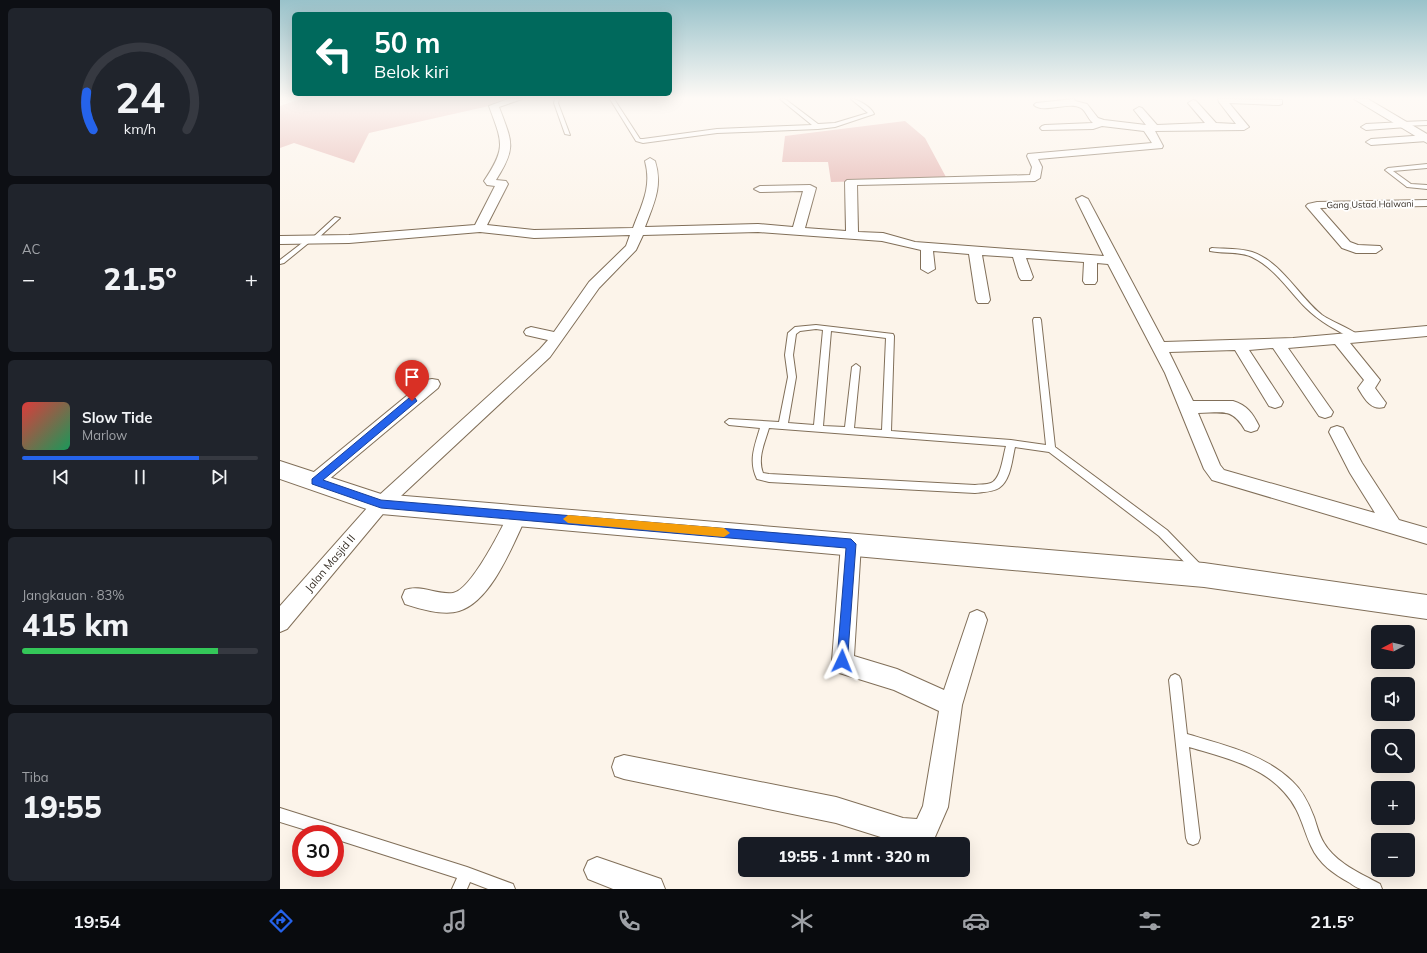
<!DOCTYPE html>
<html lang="id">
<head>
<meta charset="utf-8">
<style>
	:root { --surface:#171b24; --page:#20242c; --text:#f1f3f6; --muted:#9ea1a6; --line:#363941; --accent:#2563eb }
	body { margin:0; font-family:Mulish,sans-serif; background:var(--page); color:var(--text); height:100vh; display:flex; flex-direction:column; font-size:15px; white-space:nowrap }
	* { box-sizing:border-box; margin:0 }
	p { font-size:13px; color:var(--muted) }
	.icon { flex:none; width:22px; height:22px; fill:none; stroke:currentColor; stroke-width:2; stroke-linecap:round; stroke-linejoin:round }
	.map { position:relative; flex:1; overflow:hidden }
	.details { display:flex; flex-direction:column; gap:8px; padding:8px; background:#0d0f14; width:280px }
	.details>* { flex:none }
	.banner { position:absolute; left:12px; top:12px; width:380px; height:84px; border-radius:6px; box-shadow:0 4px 16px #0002; background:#00695c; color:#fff; overflow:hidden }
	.needle { width:26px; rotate:263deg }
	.buttons { position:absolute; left:1091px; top:625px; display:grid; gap:8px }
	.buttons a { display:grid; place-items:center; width:44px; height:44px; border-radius:6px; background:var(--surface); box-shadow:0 4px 16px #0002; font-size:20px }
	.speed { position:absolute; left:12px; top:825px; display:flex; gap:8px; font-size:20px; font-weight:700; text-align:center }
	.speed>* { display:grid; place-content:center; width:52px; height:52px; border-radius:50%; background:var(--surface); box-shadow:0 4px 16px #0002; line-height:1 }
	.speed .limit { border:6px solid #d22; background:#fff; color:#111 }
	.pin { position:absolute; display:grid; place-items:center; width:34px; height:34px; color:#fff; margin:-41px -17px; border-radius:50% 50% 50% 0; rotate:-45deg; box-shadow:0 0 4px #0007 }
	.pin .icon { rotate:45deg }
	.me { position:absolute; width:44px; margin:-22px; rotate:2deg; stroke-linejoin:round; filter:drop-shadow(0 0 3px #0008) }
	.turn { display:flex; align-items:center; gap:14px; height:84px; padding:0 16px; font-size:18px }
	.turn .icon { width:52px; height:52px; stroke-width:2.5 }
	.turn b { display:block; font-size:28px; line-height:34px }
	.big { font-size:30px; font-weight:800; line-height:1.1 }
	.details .widget { flex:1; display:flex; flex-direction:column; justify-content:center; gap:6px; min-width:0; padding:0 14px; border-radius:6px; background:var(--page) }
	.details .dial { align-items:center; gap:0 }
	.dial svg { height:104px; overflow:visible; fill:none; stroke:var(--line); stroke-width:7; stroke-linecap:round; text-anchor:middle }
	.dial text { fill:var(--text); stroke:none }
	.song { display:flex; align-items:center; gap:12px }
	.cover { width:48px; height:48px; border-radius:6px; background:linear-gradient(135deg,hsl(0 70% 55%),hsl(150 70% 35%)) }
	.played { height:4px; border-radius:2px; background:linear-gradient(90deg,var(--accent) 75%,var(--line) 75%) }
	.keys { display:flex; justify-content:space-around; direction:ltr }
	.heat { display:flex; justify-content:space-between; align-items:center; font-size:22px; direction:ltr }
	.charge { height:6px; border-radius:3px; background:linear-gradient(90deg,#34c759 83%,var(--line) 0) }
	.trip { position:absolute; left:458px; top:837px; width:232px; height:40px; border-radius:6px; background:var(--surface); box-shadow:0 4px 16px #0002; font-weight:800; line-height:40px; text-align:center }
	.menu { display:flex; height:64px; justify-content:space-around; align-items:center; background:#090b0e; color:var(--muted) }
	.menu .icon { width:28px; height:28px }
	.menu .selected { color:var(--accent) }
	.menu b { font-size:18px; color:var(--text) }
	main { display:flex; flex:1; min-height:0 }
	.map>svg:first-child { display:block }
	.green { fill:#e5b6b2 }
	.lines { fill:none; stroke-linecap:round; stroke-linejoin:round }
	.lane-casing { stroke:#816f59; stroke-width:2 }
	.street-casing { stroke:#816f59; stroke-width:2 }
	.secondary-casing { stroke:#816f59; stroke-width:2 }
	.lane { fill:#fff; fill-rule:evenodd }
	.street { fill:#fff; fill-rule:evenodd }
	.secondary { fill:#fff; fill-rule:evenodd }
	.route { fill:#2563eb; stroke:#184099 }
	.slow { fill:#f59e0b }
	.labels { text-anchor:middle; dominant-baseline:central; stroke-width:3.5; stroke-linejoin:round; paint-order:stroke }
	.far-street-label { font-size:9px; fill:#372f26; stroke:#fff }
	.street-label { font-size:11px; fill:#372f26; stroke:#fff }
</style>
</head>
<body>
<main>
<section class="details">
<div class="widget dial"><svg viewBox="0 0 100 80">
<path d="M14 69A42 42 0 1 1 86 69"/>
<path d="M14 69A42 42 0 0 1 9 40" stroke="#2563eb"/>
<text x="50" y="56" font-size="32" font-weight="700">24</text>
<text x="50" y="72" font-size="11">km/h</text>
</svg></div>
<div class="widget"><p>AC</p>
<div class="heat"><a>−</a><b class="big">21.5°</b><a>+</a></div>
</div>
<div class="widget">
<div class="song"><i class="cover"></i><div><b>Slow Tide</b><p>Marlow</p></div></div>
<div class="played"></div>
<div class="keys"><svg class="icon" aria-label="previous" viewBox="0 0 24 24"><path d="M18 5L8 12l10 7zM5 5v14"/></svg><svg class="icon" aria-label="pause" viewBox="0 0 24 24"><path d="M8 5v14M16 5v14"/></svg><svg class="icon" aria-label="next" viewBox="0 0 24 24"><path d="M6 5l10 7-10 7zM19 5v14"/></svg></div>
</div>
<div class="widget"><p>Jangkauan · 83%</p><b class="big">415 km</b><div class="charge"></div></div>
<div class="widget"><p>Tiba</p><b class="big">19:55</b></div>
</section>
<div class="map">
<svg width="1147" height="889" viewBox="0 0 1147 889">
	<rect width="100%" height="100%" fill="#fcf4ea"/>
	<g class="green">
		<path d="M 20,99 L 234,99 L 235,100 L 89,133 L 74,163 L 14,143 L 0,148 L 0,106 Z"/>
		<path d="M 625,121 L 645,138 L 667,179 L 551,182 L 548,162 L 502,162 L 505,136 Z"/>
	</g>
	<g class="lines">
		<defs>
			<g id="lane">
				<path d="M 275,99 L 279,99 L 278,103 L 290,135 L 285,134 L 274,103 Z"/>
				<path d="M 330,99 L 334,99 L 360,139 L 363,139 L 437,129 L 532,125 L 500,99 L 505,99 L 538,124 L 555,123 L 588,113 L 571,99 C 578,99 591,107 594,114 L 555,127 L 538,129 L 437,133 L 363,143 L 356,141 Z"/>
				<path d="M 1147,121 L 1147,125 L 1122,126 L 1119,124 L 1122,122 Z"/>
				<path d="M 1147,164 L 1147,168 L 1113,171 L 1131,184 L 1147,185 L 1147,189 L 1127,187 L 1105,170 L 1108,168 Z"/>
				<path d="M 55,217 L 60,218 L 35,241 L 31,241 L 4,263 L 0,264 L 0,260 L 26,240 L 30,240 Z"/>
				<path d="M 932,248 C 945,249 959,248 972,252 C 1002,262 1018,296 1042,315 C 1052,322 1076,331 1082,338 L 1081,340 L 1075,340 C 1058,331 1040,322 1026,308 C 1009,291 995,268 972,257 C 959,251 944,254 930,251 L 930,249 Z"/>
				<path d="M 754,318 L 760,318 L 761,320 L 775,447 L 887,530 L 923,567 L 924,570 L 923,573 L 919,575 L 915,573 L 879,536 L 769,452 L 735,447 C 732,459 731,480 719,488 C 713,492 703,492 695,493 L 489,482 L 477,479 C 468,461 475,445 480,428 L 449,425 L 445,422 L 449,419 L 499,422 L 508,377 L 505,355 L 508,333 L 515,327 L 536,325 L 613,334 L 614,336 L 611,431 L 731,440 L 766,445 L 753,320 ZM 536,329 L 543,330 L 534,425 L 508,423 L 516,377 L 513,355 L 516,334 L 520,331 ZM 551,331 L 606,338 L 602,430 L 574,428 L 580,367 L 576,364 L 572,367 L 565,427 L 543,426 ZM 489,428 L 726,446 C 723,456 721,479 711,483 C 706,485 700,484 695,485 L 489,474 L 483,473 C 477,458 485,442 489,428 Z"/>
				<path d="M 895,674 L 899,676 L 901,680 L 907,734 C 944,745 984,754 1012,781 C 1023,791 1029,804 1034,817 C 1037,826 1039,835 1044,843 C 1056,863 1080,873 1100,884 L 1102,889 C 1096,889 1087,889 1081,889 C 1077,888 1073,885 1070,883 C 1054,874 1039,864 1031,846 C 1022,826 1020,809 1004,792 C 980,765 942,757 909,747 L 920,838 L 918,843 L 913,845 L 908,843 L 906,838 L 889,680 L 891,676 Z"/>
				<path d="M 0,808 L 187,867 L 233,884 L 235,889 L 208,889 L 190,882 L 187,889 L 172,889 L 177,878 L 55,839 L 55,834 L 39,834 L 0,822 Z"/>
			</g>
			<g id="street">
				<path d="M 228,99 L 242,99 L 219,107 C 232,142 237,147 216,180 L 226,181 L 228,184 L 207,225 L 254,230 L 353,228 C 362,204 372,187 365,161 L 370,158 L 375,161 C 383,186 374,203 365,227 L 478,224 L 513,227 L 523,191 L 480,192 L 474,189 L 480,186 L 530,185 L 536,188 L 525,228 L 566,231 L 565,182 L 567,180 L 750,175 L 752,167 L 747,156 L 748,154 L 872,143 L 864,131 L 822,126 L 813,129 L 762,130 L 760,128 L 762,126 L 765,125 L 813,123 C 808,119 806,111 801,108 C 789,101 763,114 754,105 L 756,103 L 794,99 L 795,101 L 807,104 L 818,118 L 824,120 L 866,125 L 854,110 L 859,107 L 862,108 L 877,125 L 925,123 L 908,103 L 913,100 L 916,101 L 936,123 L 956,124 L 939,102 L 938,99 L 1002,100 L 1002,104 L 999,105 L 949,103 L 969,127 L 964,130 L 875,131 L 883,146 L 882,148 L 758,159 L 762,167 L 760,178 L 755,181 L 577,185 L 578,232 L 603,233 L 635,242 L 824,256 L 796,199 L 802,196 L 808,199 L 884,342 L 1013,338 L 1147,326 L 1147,336 L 1070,343 L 1100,380 L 1095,388 L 1106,403 L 1104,407 C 1091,411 1084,398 1078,388 L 1084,380 L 1055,344 L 1008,348 L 1053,412 L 1051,416 L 1045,418 L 1039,416 L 993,348 L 969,350 L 1003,402 L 1001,406 L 995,408 L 989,406 L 955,350 L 889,352 L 913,401 L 953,401 C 967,405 973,414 979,426 L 977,430 L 971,432 L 965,430 C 952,407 942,413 918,413 L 940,465 L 944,470 L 1095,513 L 1070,473 L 1049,432 L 1051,428 L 1057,426 L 1063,428 L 1082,463 L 1119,520 L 1147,528 L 1147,544 L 932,480 L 924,469 L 885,373 L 828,264 L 817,263 L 817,281 L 815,284 L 805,284 L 803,281 L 804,262 L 746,258 L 753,277 L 751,280 L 741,280 L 739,277 L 733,257 L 702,255 L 710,300 L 708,303 L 698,303 L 696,300 L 689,254 L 653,251 L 655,269 L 648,273 L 641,269 L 641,250 L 602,241 L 478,232 L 363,235 L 356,250 L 319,288 L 270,357 L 107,509 L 7,629 L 0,632 L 0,606 L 95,499 L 260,349 L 268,340 L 246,335 L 244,332 L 246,329 L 251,327 L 274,332 L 309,282 L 346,246 L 350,235 L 254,238 L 200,232 L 69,243 L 0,244 L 0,236 L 69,235 L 195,225 L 215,186 L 207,185 L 204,181 C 227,147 222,142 209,106 Z"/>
				<path d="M 1124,122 L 1127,123 L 1129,125 L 1127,127 L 1086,130 L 1081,127 L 1086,124 Z"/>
				<path d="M 1147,135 L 1147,141 L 1091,145 L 1086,142 L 1091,139 Z"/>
				<path d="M 1147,200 L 1147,206 L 1040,208 L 1070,242 L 1078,245 L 1100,246 L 1102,249 L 1096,253 L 1076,253 L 1062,248 L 1026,206 L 1028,204 L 1037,202 Z"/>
				<path d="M 152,379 L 158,380 L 160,384 L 158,388 L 41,486 L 35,488 L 29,486 L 26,481 L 29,476 L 146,380 Z"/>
				<path d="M 238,507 L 245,509 L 247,515 C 233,544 212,601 179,611 C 164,616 140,609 125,604 L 122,597 L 125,590 C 140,584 157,595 173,593 C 191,591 223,526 231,509 Z"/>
				<path d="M 571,536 L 578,538 L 581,544 L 574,656 L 617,669 L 664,690 L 690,613 L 697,610 L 704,613 L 707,620 L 682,705 L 668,807 L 655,837 L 638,844 L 623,844 L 556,823 L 344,779 L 335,776 L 332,767 L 335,758 L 344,755 L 556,797 L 623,818 L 637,819 L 643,806 L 659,711 L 614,690 L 556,672 L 552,661 L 561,544 L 564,538 Z"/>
				<path d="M 317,857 L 381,879 L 385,889 L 333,889 L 308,879 L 304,870 L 308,861 Z"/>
			</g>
			<g id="secondary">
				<path d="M 1074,99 L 1088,99 L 1147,134 L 1147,143 Z"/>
				<path d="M 0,461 L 101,494 L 924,563 L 1147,595 L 1147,619 L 924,587 L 101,514 L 0,479 Z"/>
			</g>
		</defs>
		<use href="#lane" class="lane-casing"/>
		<use href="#street" class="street-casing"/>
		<use href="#secondary" class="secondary-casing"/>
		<use href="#lane" class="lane"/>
		<use href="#street" class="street"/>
		<use href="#secondary" class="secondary"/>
	</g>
	<linearGradient id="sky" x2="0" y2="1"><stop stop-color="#99c2ca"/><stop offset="0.44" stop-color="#fefaf6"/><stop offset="1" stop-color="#fefaf6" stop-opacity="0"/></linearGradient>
	<rect width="1147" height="223" fill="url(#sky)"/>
	<path class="route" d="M 129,398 L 135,398 L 137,401 L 43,480 L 101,500 L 571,539 L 576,544 L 567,666 L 562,667 L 558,666 L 557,661 L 566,548 L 101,508 L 32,484 L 32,479 Z"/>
	<path class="slow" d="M 288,515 L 444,528 L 450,533 L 444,537 L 288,523 L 283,519 Z"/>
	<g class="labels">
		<g class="far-street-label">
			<text transform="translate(1090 204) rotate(-1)">Gang Ustad Halwani</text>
		</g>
		<g class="street-label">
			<text transform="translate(50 563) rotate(-50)">Jalan Masjid II</text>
		</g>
	</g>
</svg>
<div class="buttons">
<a><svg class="needle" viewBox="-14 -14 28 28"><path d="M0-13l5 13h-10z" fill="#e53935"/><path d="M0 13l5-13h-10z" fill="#9ea1a6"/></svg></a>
<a><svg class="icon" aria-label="sound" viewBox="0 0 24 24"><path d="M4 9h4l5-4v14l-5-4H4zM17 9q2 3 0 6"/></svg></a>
<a><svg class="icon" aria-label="search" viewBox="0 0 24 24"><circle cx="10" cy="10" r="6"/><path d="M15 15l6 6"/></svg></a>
<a>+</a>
<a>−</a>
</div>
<div class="speed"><div class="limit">30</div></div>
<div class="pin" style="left:132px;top:401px;background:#d93025"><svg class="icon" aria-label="arrive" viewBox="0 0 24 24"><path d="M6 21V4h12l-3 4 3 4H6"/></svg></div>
<svg class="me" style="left:562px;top:661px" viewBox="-20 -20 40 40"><path d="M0-17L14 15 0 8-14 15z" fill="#2563eb" stroke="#fff" stroke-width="4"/></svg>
<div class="trip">19:55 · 1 mnt · 320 m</div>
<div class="banner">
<div class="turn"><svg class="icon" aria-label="left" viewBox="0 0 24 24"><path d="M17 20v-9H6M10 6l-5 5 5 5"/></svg><div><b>50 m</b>Belok kiri</div></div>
</div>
</div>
</main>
<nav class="menu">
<b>19:54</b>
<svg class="icon selected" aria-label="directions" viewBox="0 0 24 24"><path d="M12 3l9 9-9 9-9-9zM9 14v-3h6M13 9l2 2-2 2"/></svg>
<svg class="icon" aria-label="music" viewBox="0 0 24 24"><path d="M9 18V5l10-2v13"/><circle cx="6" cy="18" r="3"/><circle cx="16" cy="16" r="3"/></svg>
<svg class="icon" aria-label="phone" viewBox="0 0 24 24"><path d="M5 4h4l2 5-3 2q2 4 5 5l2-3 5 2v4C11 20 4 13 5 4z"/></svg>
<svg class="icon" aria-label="climate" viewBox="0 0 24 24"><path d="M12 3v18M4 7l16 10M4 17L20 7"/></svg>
<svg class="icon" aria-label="car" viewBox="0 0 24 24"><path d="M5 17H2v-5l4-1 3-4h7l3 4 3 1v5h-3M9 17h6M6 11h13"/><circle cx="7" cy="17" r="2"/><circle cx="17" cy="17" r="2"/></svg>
<svg class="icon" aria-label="filters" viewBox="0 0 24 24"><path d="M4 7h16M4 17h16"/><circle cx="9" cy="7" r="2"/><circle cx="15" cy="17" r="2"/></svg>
<b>21.5°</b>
</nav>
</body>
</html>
